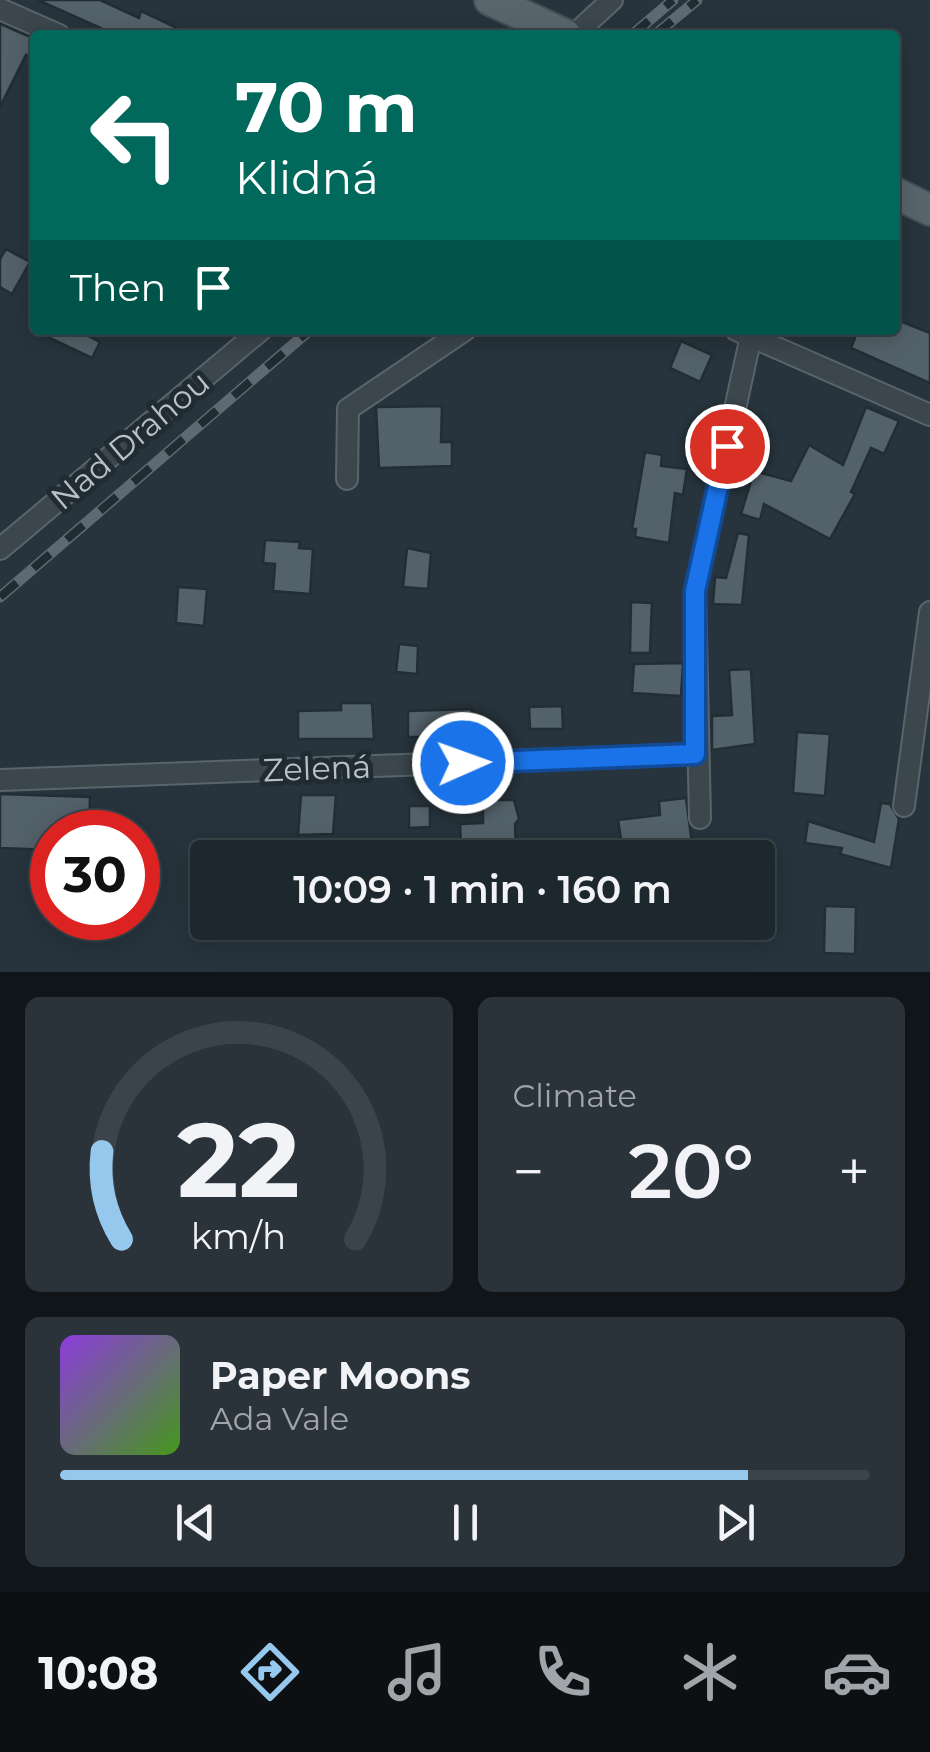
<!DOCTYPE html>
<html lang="en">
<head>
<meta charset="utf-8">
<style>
	:root { --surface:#1d272e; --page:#2a333a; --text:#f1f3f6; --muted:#a0a5aa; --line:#3b444a; --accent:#96c8ee }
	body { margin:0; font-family:Montserrat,sans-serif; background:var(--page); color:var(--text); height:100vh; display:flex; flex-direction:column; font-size:38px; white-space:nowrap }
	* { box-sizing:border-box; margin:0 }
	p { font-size:32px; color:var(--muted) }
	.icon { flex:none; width:55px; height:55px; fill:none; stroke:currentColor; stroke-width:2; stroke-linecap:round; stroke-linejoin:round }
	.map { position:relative; height:972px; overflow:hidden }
	.details { display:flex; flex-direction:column; gap:25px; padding:25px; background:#101519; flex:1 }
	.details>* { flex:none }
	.guide { position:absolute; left:30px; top:30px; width:870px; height:305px; border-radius:10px; box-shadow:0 5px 25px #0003,0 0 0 2px var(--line); background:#00695c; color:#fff; overflow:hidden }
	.speed { position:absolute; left:30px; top:810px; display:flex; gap:20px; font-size:50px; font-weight:700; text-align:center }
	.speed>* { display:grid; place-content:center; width:130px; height:130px; border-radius:50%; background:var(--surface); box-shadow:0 5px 25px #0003,0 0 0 2px var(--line); line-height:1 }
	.speed .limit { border:15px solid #d22; background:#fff; color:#111 }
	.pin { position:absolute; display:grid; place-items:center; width:85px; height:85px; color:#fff; margin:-42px; border:5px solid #fff; border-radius:50%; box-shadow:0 2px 10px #0007 }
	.me { position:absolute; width:110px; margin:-55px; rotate:88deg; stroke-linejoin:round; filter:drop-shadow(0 0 8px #0008) }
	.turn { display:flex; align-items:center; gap:35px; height:210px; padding:0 40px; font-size:45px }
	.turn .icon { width:130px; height:130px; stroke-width:2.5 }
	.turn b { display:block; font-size:70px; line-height:85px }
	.then { display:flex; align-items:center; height:95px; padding:0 40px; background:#0003; gap:20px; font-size:38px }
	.big { font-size:75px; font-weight:600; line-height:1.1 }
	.details .tile { flex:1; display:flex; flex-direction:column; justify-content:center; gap:15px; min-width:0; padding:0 35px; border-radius:15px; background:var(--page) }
	.details .dial { align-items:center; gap:0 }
	.dial svg { height:260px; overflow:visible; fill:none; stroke:var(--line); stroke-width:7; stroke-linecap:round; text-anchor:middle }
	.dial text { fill:var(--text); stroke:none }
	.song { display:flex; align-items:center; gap:30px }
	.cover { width:120px; height:120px; border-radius:15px; background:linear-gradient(135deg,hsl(270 70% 55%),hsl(100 70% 35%)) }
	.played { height:10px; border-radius:5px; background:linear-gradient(90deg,var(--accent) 85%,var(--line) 85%) }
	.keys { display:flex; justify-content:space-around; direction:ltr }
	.heat { display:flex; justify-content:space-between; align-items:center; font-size:55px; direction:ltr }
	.details .tiles { flex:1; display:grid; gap:25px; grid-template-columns:1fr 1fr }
	.tile:last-child { grid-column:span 2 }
	.trip { position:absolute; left:190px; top:840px; width:585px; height:100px; border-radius:10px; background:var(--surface); box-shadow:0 5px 25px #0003,0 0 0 2px var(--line); font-weight:600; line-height:100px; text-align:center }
	.tabs { display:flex; height:160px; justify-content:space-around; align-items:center; background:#0c1012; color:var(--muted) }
	.tabs .icon { width:70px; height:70px }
	.tabs .selected { color:var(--accent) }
	.tabs b { font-size:45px; color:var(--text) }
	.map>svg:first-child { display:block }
	.building { fill:#53616a; stroke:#222d34; stroke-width:2.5 }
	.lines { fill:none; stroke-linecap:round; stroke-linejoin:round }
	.street-casing { stroke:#59646b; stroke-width:24 }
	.primary-casing { stroke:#444f56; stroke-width:34 }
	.street { stroke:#3b464d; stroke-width:20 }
	.primary { stroke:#59656d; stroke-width:30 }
	.rail-casing { stroke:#5e6a73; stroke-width:11 }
	.rail { stroke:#202b32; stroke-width:8; stroke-dasharray:22; stroke-linecap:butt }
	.route-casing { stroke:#114b97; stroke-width:25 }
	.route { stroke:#1a73e8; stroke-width:18 }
	.labels { text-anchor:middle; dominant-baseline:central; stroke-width:10; stroke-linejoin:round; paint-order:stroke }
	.street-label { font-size:32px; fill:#b7c1c8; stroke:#202b32 }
</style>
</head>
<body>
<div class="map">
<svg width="930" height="972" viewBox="0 0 930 972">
	<rect width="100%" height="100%" fill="#27343d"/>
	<g class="building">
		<path d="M 38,0 L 100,0 L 139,18 L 141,11 L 192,35 L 116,35 Z"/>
		<path d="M 0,24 L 35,39 L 35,59 L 26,55 L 0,107 Z"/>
		<path d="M 6,249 L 30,262 L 12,294 L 0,287 L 0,259 Z"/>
		<path d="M 895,319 L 930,333 L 930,383 L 851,348 L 858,330 L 895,330 Z"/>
		<path d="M 33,330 L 91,330 L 88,336 L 100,342 L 92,358 Z"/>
		<path d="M 681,341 L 712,355 L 700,382 L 670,368 Z"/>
		<path d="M 442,406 L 441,442 L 452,442 L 452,466 L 379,468 L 376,407 Z"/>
		<path d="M 866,407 L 899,421 L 884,454 L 871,448 L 851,492 L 855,494 L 830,539 L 764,504 L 760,520 L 741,514 L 754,471 L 791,481 L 809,445 L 843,465 Z"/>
		<path d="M 744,430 L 760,433 L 755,456 L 739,453 Z"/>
		<path d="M 645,452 L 662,455 L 661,466 L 687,469 L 683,495 L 675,493 L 669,543 L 635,537 L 636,529 L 632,529 Z"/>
		<path d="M 738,533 L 749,535 L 742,605 L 713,604 L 715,577 L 726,578 Z"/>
		<path d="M 265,540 L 300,542 L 299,548 L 313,549 L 310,594 L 273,591 L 275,564 L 263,563 Z"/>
		<path d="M 407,548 L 431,553 L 428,589 L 403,587 Z"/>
		<path d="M 178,587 L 207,589 L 204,626 L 176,623 Z"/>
		<path d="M 631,602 L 652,603 L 650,653 L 630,653 Z"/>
		<path d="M 399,644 L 418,646 L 417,674 L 396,672 Z"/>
		<path d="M 683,663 L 681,696 L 632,693 L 634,664 Z"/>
		<path d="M 751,669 L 755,744 L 712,750 L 712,716 L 732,715 L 729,670 Z"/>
		<path d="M 341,703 L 372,703 L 374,739 L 298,739 L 298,711 L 341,710 Z"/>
		<path d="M 562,706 L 563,729 L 530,729 L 529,707 Z"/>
		<path d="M 472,709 L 473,737 L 408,737 L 408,711 Z"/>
		<path d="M 797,732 L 830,734 L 825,796 L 793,793 Z"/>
		<path d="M 0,794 L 90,797 L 89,832 L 52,832 L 52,850 L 0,848 Z"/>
		<path d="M 301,795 L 336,795 L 333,834 L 298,835 Z"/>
		<path d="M 686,798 L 694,858 L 624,858 L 618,820 L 660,815 L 659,801 Z"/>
		<path d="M 483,800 L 514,800 L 519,819 L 515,824 L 516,851 L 461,848 L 460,824 L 483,823 Z"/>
		<path d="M 881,803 L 890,804 L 899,819 L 891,868 L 840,854 L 842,848 L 805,843 L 808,821 L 874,842 Z"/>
		<path d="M 409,806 L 430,806 L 430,827 L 409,828 Z"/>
		<path d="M 825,906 L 856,907 L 855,954 L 824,953 Z"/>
	</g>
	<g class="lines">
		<defs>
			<g id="street">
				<path d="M 0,9 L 59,35"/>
				<path d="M 574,35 L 612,0"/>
				<path d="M 736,330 L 930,415"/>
				<path d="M 347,479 L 348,409 L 465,330"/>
				<path d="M 0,549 L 261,330"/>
				<path d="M 0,780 L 695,754"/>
				<path d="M 904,806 L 930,612"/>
				<path d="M 700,818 L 695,591 L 751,336"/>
			</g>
			<g id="primary">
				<path d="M 490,0 L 566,35"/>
				<path d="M 895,193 L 930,210"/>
			</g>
		</defs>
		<use href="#street" class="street-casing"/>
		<use href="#primary" class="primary-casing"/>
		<use href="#street" class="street"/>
		<use href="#primary" class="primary"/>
		<defs>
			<g id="rail">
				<path d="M 632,35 L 673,0"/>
				<path d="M 655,35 L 697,0"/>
				<path d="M 0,597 L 310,330"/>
			</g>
		</defs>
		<use href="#rail" class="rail-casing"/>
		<use href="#rail" class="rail"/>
	</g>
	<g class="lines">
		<defs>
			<path id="route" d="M 463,763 L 695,754 L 695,591 L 727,446"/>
		</defs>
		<use href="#route" class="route-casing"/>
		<use href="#route" class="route"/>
	</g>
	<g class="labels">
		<g class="street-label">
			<text transform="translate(130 440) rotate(-40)">Nad Drahou</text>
			<text transform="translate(317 768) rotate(-2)">Zelená</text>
		</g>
	</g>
</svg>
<div class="speed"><div class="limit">30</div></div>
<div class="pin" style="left:727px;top:446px;background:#d93025"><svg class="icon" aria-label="arrive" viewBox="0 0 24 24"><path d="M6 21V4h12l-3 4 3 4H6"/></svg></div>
<svg class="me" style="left:463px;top:763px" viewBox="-20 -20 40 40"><circle r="17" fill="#1a73e8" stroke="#fff" stroke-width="3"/><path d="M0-11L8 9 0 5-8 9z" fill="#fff"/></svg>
<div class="trip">10:09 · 1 min · 160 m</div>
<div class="guide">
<div class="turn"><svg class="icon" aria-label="left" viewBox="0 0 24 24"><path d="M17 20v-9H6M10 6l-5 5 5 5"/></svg><div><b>70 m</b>Klidná</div></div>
<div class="then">Then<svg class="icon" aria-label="arrive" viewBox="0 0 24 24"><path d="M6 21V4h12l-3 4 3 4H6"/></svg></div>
</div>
</div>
<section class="details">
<div class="tiles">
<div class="tile dial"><svg viewBox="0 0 100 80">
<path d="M14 69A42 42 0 1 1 86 69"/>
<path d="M14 69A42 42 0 0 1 8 42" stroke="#96c8ee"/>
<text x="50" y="56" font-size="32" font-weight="700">22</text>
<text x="50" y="72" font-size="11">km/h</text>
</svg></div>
<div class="tile"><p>Climate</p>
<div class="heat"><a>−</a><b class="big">20°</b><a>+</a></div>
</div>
<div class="tile">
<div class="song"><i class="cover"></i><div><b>Paper Moons</b><p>Ada Vale</p></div></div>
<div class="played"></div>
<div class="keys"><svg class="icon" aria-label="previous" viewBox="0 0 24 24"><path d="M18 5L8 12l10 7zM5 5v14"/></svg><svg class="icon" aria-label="pause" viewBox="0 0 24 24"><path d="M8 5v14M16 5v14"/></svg><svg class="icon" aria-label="next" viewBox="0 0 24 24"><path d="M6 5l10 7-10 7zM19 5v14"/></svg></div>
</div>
</div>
</section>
<nav class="tabs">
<b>10:08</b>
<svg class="icon selected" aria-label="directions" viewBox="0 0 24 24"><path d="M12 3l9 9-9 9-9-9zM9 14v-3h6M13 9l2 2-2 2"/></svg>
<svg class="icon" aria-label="music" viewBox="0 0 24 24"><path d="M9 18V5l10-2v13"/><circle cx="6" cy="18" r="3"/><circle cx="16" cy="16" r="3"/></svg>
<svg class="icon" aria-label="phone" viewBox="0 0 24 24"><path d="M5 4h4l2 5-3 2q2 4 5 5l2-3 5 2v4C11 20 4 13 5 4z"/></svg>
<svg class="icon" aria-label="climate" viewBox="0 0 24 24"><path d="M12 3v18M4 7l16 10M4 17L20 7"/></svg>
<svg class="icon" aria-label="car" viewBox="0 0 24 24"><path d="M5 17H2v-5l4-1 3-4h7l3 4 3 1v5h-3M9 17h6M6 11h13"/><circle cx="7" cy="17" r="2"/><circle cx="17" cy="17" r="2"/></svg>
</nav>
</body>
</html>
